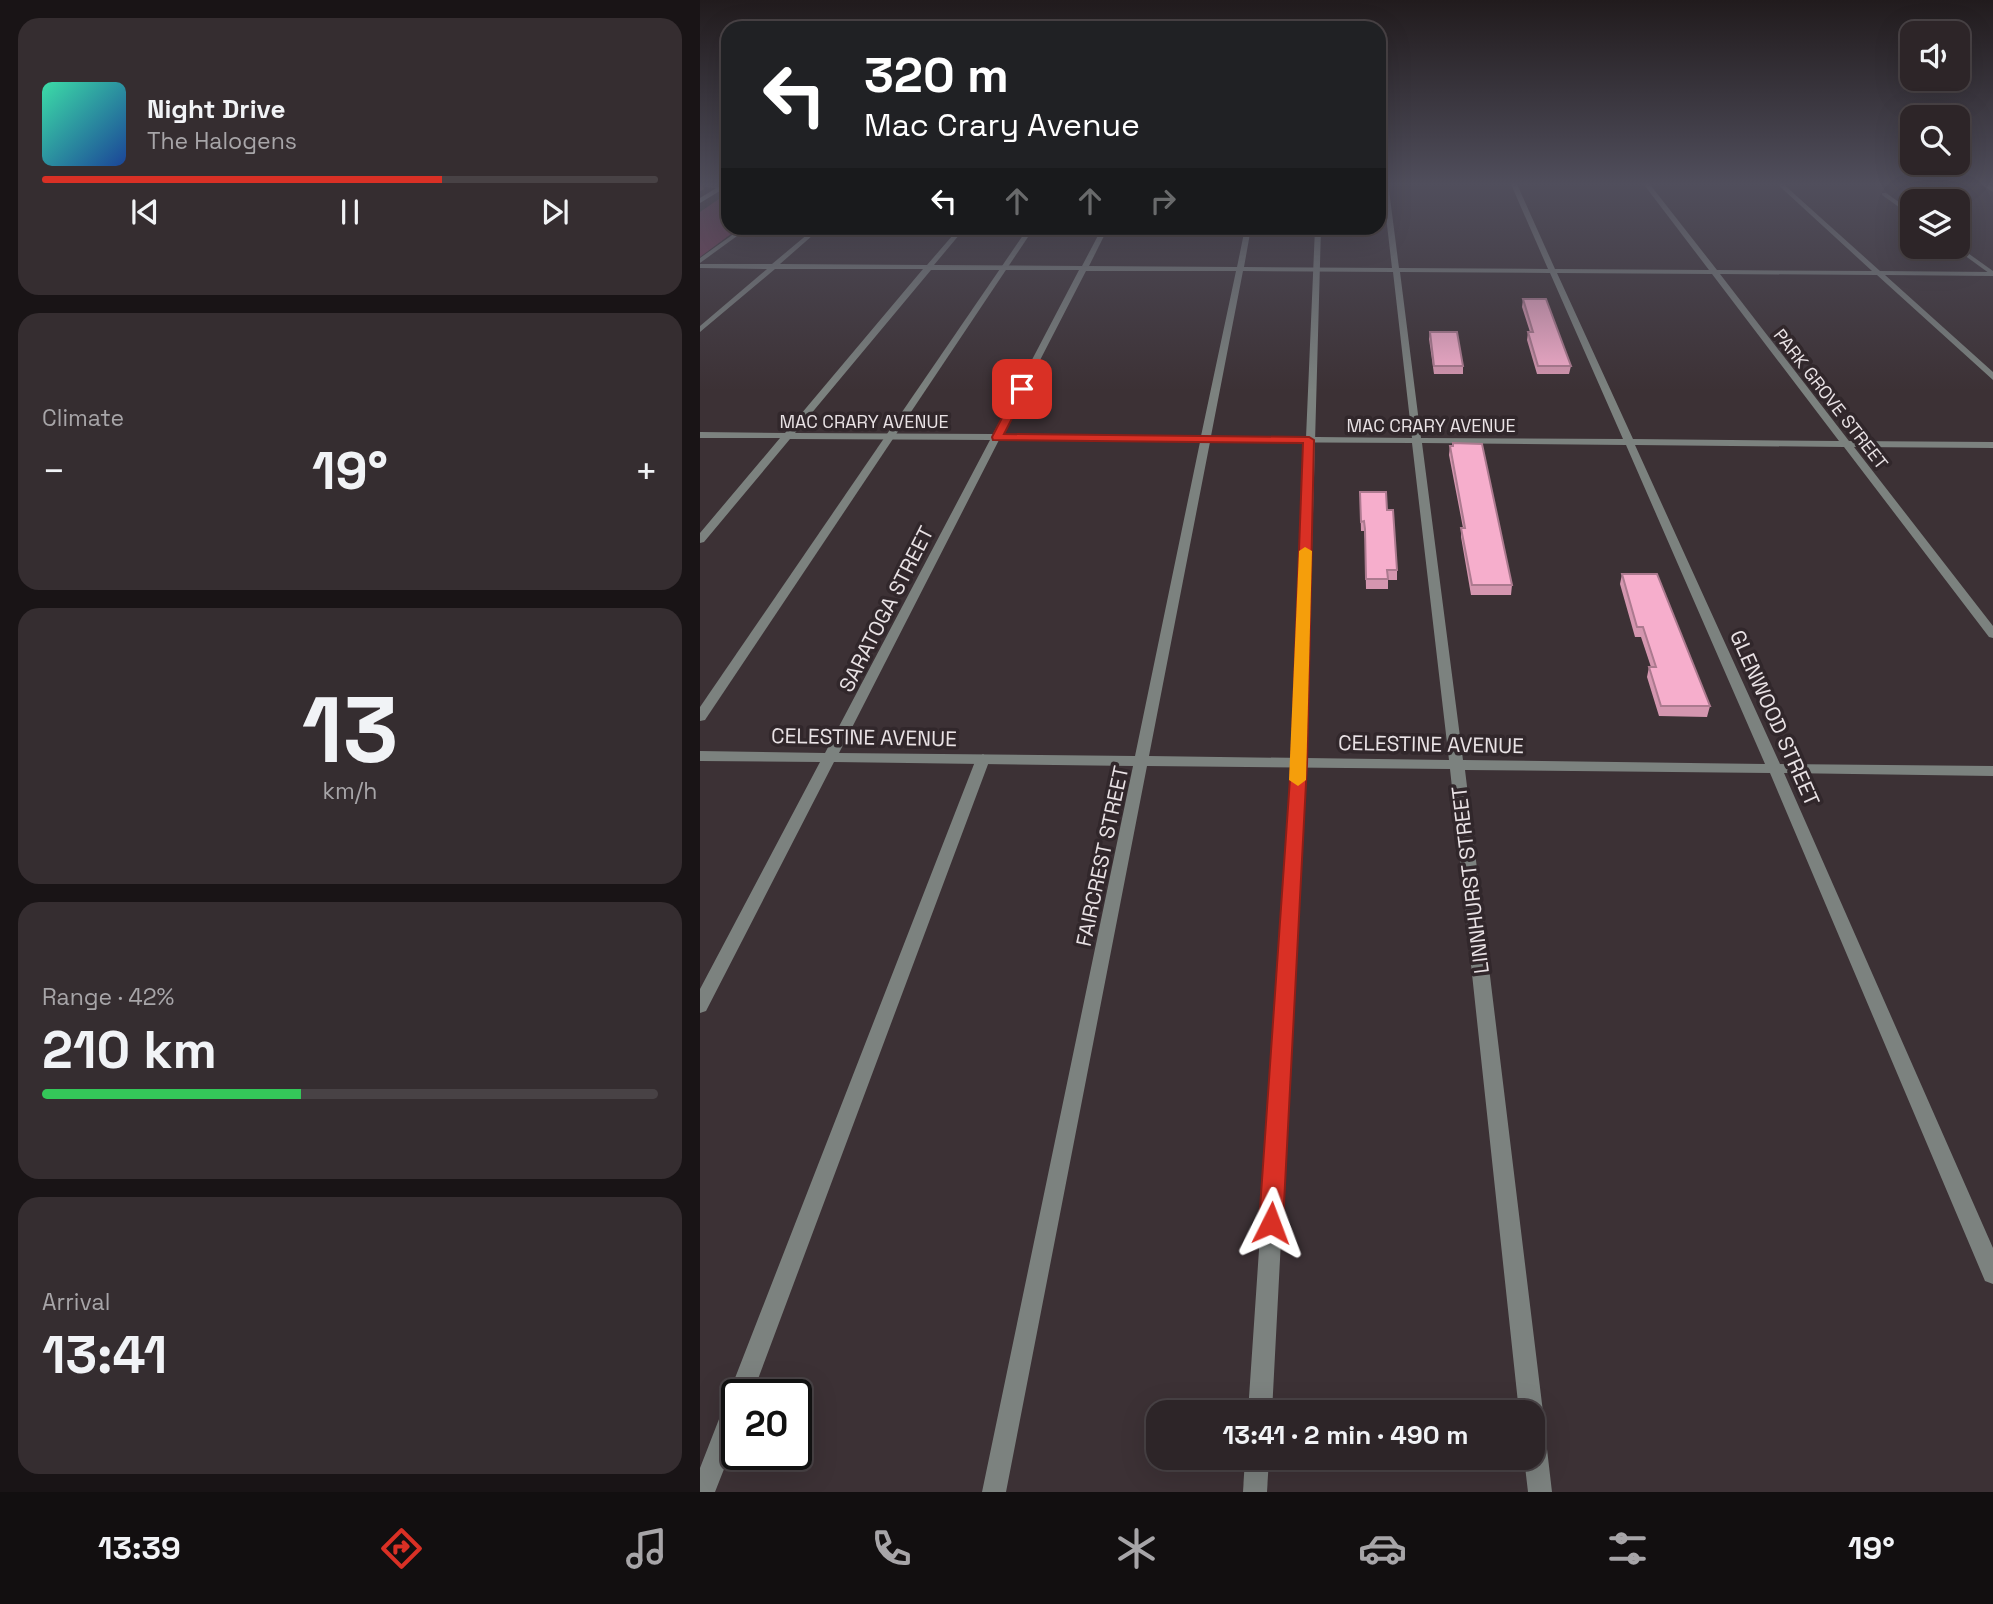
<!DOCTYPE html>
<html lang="en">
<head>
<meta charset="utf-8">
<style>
	:root { --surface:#2d2528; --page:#352d30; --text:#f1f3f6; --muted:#a7a5a8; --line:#484245; --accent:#d93025 }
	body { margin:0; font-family:"Space Grotesk",sans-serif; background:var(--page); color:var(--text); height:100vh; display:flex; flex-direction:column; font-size:26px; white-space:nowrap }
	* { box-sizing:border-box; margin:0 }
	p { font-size:23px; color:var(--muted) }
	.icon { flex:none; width:38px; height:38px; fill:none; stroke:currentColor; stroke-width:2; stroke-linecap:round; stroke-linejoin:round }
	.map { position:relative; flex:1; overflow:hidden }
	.drawer { display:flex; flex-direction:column; gap:18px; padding:18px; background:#191416; width:700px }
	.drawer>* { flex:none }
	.guide { position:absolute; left:21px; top:21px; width:665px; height:214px; border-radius:21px; box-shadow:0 7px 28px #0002,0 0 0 2px var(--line); background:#202124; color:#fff; overflow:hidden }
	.controls { position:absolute; left:1200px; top:21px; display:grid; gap:14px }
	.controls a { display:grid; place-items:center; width:70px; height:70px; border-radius:14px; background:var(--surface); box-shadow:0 7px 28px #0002,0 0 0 2px var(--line); font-size:35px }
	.speed { position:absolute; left:21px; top:1379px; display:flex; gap:14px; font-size:35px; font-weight:700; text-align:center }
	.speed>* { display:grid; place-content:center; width:91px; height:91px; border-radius:50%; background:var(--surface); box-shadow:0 7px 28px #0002,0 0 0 2px var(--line); line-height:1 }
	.speed .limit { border:4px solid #111; border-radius:10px; background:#fff; color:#111 }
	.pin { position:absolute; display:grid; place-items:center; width:60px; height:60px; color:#fff; margin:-30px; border-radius:14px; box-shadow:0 4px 10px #0006 }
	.me { position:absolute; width:77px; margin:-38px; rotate:3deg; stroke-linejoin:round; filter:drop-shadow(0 0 5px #0008) }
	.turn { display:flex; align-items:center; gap:24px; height:147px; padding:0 28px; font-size:32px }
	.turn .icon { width:91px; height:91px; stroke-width:2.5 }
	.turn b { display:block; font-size:49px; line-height:60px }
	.lanes { display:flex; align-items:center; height:66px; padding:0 28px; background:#0003; justify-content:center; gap:35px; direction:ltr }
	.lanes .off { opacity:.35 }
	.big { font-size:52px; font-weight:800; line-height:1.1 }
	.drawer .card { flex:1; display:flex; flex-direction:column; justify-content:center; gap:10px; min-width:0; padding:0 24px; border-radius:21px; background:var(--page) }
	.drawer .dial { align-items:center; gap:0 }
	.dial b { font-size:91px; line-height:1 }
	.song { display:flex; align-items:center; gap:21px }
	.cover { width:84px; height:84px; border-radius:10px; background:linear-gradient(135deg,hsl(160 70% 55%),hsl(220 70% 35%)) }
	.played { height:7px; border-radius:4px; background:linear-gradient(90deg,var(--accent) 65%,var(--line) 65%) }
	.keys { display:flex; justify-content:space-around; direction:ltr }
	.heat { display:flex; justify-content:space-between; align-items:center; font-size:38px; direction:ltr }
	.charge { height:10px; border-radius:5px; background:linear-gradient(90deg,#34c759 42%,var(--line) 0) }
	.trip { position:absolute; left:446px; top:1400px; width:399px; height:70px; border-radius:21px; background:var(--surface); box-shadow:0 7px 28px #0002,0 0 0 2px var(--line); font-weight:800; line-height:70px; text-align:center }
	.menu { display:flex; height:112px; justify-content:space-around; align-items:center; background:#120f10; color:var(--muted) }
	.menu .icon { width:49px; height:49px }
	.menu .current { color:var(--accent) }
	.menu b { font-size:32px; color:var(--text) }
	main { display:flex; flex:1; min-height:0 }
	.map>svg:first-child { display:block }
	.green { fill:#7b3a58 }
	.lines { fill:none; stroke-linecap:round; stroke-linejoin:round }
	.lane { fill:#7c827f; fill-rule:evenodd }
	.street { fill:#7c827f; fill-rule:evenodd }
	.secondary { fill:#a4aeaa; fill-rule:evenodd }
	.wall { fill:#d496af }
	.shaded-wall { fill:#ac7a8f }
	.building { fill:#f6aecc; stroke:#ac7a8f; stroke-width:2 }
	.route { fill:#d93025; stroke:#8d1f18; stroke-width:2 }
	.slow { fill:#f59e0b }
	.labels { text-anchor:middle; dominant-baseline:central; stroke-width:7; stroke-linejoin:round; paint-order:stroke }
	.far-street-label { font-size:18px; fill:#e9e2e5; stroke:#31272b }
	.street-label { font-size:21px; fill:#e9e2e5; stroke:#31272b }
</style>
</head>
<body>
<main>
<section class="drawer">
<div class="card">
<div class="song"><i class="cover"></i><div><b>Night Drive</b><p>The Halogens</p></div></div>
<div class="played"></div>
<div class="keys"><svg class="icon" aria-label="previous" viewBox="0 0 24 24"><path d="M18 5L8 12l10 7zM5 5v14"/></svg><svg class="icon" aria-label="pause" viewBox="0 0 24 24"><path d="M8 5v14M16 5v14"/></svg><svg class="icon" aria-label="next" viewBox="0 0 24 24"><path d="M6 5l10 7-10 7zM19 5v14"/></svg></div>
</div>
<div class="card"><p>Climate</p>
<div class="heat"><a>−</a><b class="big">19°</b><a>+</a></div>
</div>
<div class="card dial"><b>13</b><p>km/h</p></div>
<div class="card"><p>Range · 42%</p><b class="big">210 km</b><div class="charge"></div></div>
<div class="card"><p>Arrival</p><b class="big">13:41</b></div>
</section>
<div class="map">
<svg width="1293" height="1492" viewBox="0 0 1293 1492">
	<rect width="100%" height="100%" fill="#3c3135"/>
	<path class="green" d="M 19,199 L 28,199 L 28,228 L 39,228 L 0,257 L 0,212 Z"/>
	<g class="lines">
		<g class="lane">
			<path d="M 0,182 L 22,185 L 25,187 L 22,189 L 0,186 Z"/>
			<path d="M 1182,193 L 1186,193 L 1213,212 L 1213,217 L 1182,195 Z"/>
			<path d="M 42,228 L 48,228 L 0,263 L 0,258 Z"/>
			<path d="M 328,228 L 334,228 L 5,720 L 0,721 L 0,707 Z"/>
			<path d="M 615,228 L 621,228 L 606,764 L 572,1412 L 548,1412 L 592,764 Z"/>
			<path d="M 1258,246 L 1293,271 L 1293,276 L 1253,247 Z"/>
			<path d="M 283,754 L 290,759 L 52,1395 L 37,1395 L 37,1436 L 15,1492 L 0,1492 L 0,1468 L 276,759 Z"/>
			<path d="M 545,1458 L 569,1458 L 567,1492 L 543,1492 Z"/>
		</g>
		<g class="street">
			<path d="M 682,182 L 688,182 L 699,268 L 848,269 L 810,182 L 816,182 L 855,269 L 1009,270 L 942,182 L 948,182 L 1017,270 L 1172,271 L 1075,182 L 1081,182 L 1180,271 L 1293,272 L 1293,276 L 1185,275 L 1293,372 L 1293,380 L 1177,275 L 1020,274 L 1149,441 L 1293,442 L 1293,448 L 1154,447 L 1293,626 L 1293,638 L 1289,637 L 1144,447 L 935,445 L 1080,764 L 1293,766 L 1293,776 L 1084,773 L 1293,1248 L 1293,1284 L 1285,1281 L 1070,773 L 765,770 L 843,1412 L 837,1422 L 841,1424 L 845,1432 L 852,1492 L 828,1492 L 824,1458 L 833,1458 L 833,1412 L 819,1412 L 750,769 L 447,766 L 306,1492 L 282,1492 L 433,766 L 134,762 L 6,1011 L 0,1013 L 0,989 L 120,762 L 0,761 L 0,751 L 125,753 L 290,440 L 90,439 L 4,542 L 0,543 L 0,533 L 80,438 L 0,438 L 0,432 L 85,433 L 223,269 L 75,269 L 0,332 L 0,326 L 67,269 L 0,268 L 0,264 L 72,264 L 115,228 L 121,228 L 80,264 L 227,265 L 259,228 L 265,228 L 234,265 L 382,266 L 402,228 L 408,228 L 389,266 L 537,267 L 545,228 L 551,228 L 544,267 L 692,268 ZM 231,270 L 379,270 L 293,434 L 95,433 ZM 386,271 L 536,271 L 501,436 L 302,434 ZM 543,271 L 693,272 L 712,438 L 511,436 ZM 700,272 L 850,273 L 923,439 L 721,438 ZM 857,273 L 1012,274 L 1139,441 L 933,439 ZM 299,440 L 500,442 L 435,756 L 139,753 ZM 510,442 L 712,443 L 749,760 L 449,756 ZM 722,443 L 926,445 L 1065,764 L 763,760 Z"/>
			<path d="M 1278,182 L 1285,182 L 1293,187 L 1293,192 Z"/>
		</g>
		<path class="secondary" d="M 26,182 L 28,182 L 28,186 L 0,203 L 0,198 Z"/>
	</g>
	<g class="wall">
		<path d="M 823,299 L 871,366 L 869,374 L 837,374 L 827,340 L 828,332 L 830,332 L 822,307 Z"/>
		<path d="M 730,332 L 763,366 L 763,374 L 734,374 L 729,339 Z"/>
		<path d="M 750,446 L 812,585 L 811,595 L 771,595 L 761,537 L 761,528 L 763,528 L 749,455 Z"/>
		<path d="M 660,492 L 687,510 L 697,570 L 697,580 L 688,580 L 688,589 L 666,589 L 665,539 L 664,531 L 661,531 Z"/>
		<path d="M 922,574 L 1010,706 L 1007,717 L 959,716 L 947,677 L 949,667 L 951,667 L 941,637 L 935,637 L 920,584 Z"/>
	</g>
	<path class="shaded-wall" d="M 0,182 L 1,182 L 4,189 L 0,191 Z"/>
	<g class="building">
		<path d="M 823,299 L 846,299 L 871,366 L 838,366 L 828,332 L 833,332 Z"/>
		<path d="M 730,332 L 757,332 L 763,366 L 734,366 Z"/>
		<path d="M 753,443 L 782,444 L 812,585 L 772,585 L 761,528 L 765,528 L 750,446 L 753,446 Z"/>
		<path d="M 660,492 L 686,492 L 687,510 L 693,510 L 697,570 L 687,570 L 688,579 L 666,579 L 665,529 L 664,521 L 661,522 Z"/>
		<path d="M 922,574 L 957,574 L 1010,706 L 961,706 L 949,667 L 956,667 L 943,627 L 937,627 Z"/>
	</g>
	<linearGradient id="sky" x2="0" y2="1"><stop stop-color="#211b1d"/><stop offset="0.47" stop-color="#504e5c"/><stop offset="1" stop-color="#504e5c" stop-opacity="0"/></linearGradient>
	<rect width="1293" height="391" fill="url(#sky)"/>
	<path class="route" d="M 322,386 L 327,389 L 304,434 L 609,437 L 614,440 L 607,764 L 583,1223 L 579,1231 L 571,1235 L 563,1231 L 559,1223 L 591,764 L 603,443 L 293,440 L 292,437 L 317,389 Z"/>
	<path class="slow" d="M 605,547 L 612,551 L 606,780 L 598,786 L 589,780 L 599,551 Z"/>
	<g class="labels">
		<g class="far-street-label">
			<text transform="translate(1131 399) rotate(52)">PARK GROVE STREET</text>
			<text x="164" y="421">MAC CRARY AVENUE</text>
			<text x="731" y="425">MAC CRARY AVENUE</text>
		</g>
		<g class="street-label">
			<text transform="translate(186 609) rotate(-63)">SARATOGA STREET</text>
			<text transform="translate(1075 718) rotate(66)">GLENWOOD STREET</text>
			<text transform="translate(164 737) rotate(1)">CELESTINE AVENUE</text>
			<text transform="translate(731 744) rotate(1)">CELESTINE AVENUE</text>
			<text transform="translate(402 856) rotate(-78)">FAIRCREST STREET</text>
			<text transform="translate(770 880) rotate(-97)">LINNHURST STREET</text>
		</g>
	</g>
</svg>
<div class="controls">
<a><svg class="icon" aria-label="sound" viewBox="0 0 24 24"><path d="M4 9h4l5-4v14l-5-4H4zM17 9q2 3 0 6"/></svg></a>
<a><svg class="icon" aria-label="search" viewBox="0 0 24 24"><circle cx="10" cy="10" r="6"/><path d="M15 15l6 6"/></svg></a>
<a><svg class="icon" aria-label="layers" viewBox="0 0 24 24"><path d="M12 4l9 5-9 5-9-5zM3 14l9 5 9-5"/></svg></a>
</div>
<div class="speed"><div class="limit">20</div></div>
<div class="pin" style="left:322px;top:389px;background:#d93025"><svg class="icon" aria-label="arrive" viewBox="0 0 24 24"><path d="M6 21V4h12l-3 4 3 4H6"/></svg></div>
<svg class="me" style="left:571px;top:1223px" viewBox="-20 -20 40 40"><path d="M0-17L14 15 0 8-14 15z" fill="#d93025" stroke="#fff" stroke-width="4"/></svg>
<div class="trip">13:41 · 2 min · 490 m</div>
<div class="guide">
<div class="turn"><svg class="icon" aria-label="left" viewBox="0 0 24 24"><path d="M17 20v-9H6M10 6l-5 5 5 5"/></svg><div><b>320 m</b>Mac Crary Avenue</div></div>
<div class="lanes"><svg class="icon" aria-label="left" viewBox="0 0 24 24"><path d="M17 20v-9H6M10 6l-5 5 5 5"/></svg><svg class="icon off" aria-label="ahead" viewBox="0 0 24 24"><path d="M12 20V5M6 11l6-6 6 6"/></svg><svg class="icon off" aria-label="ahead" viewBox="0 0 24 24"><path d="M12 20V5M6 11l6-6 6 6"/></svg><svg class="icon off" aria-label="right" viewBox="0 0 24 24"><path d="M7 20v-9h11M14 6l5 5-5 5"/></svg></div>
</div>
</div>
</main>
<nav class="menu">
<b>13:39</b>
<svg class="icon current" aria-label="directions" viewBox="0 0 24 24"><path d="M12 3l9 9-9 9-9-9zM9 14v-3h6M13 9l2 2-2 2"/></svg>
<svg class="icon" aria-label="music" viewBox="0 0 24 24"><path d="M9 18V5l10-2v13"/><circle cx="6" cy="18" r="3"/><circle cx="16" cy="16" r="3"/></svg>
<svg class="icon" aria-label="phone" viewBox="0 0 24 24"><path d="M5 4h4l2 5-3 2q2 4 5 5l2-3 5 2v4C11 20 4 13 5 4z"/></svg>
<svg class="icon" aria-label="climate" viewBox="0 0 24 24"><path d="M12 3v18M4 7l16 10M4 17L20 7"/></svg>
<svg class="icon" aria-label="car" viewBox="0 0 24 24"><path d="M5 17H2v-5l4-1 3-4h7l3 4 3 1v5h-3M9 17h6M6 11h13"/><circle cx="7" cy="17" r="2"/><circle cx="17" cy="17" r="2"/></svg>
<svg class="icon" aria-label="filters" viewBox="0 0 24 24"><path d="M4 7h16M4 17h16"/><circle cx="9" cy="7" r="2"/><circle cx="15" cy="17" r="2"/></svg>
<b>19°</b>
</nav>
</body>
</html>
